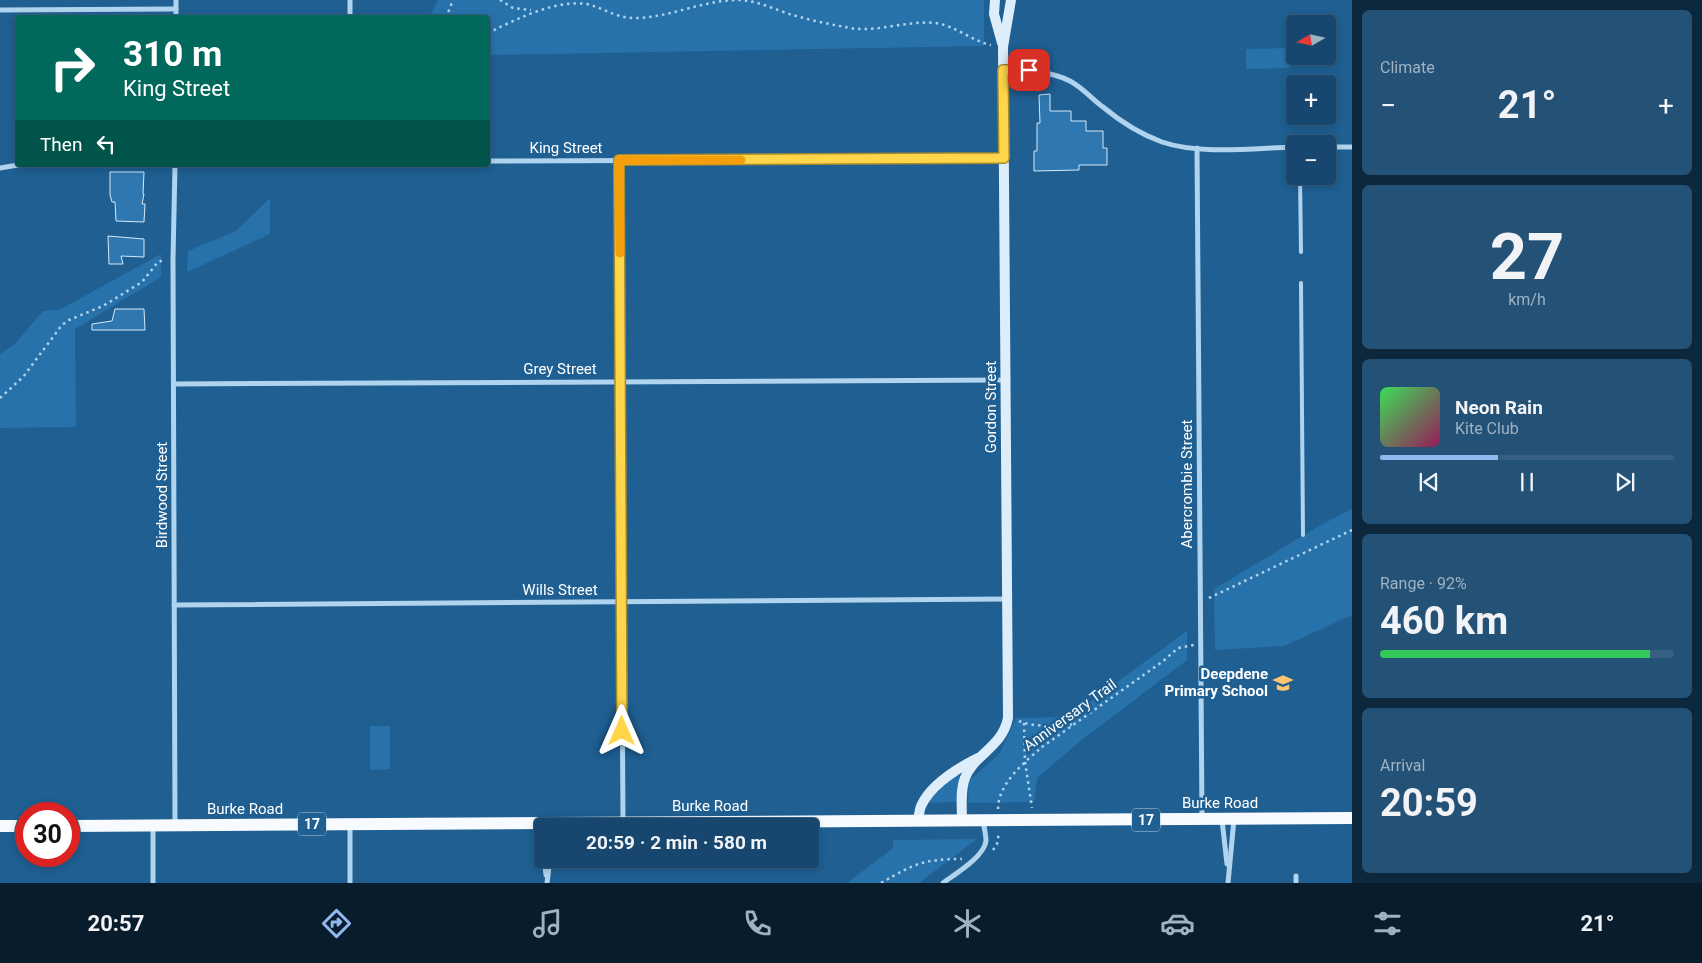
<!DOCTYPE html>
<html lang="en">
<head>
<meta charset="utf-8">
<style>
	:root { --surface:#17476e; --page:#245176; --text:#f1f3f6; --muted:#9eb2c2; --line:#365f81; --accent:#90b9f0 }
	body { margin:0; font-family:Roboto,sans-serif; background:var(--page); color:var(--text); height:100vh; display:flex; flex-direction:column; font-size:19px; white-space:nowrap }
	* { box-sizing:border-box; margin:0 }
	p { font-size:16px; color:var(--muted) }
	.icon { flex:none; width:28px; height:28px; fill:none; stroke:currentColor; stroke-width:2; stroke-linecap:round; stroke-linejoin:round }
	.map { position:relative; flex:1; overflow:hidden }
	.drawer { display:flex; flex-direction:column; gap:10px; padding:10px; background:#0d273c; width:350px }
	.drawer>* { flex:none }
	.guide { position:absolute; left:15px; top:15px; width:475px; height:152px; border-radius:5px; box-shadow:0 2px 8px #0003,0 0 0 1px var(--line); background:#00695c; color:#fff; overflow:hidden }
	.needle { width:32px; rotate:261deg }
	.fabs { position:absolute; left:1286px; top:15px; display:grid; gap:10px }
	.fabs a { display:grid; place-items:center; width:50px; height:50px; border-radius:5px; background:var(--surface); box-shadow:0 2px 8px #0003,0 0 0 1px var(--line); font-size:25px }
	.speed { position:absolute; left:15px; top:802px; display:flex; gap:10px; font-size:25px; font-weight:700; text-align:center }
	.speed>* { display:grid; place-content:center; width:65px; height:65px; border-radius:50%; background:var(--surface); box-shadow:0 2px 8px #0003,0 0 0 1px var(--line); line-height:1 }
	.speed .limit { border:8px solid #d22; background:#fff; color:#111 }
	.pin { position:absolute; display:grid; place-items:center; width:42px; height:42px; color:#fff; margin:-21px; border-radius:10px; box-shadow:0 2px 8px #0006 }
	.me { position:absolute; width:55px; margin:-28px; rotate:0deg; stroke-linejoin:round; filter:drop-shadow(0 0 4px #0008) }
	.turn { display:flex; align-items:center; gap:18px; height:105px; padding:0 25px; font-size:22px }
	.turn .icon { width:65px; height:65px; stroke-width:2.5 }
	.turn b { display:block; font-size:35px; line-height:42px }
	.then { display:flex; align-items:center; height:48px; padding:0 25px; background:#0003; gap:10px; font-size:19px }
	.big { font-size:38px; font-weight:700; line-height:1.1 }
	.drawer .widget { flex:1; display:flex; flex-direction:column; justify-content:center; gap:8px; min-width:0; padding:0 18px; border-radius:8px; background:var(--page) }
	.drawer .dial { align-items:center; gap:0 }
	.dial b { font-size:65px; line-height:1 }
	.song { display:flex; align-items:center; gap:15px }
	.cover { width:60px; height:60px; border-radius:8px; background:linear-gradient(135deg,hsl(130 70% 55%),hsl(330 70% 35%)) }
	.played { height:5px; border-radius:2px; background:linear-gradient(90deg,var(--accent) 40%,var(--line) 40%) }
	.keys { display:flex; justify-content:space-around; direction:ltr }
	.heat { display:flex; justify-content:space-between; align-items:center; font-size:28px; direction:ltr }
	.charge { height:8px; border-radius:4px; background:linear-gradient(90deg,#34c759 92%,var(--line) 0) }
	.trip { position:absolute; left:534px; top:818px; width:285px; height:50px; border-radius:5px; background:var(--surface); box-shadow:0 2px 8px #0003,0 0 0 1px var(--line); font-weight:700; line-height:50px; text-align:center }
	.dock { display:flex; height:80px; justify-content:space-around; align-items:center; background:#091c2c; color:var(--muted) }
	.dock .icon { width:35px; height:35px }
	.dock .on { color:var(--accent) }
	.dock b { font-size:22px; color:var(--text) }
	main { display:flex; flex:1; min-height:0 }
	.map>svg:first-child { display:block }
	.green { fill:#2872ab }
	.building { fill:#2e77b0; stroke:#d6eafa }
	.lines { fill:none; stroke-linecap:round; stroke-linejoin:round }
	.path { stroke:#b0d3ee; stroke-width:2.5; stroke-dasharray:2.5 4; stroke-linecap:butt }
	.lane { stroke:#b0d3ee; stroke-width:4 }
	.street { stroke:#b0d3ee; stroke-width:5 }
	.secondary { stroke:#ddedfa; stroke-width:10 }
	.primary { stroke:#f7fbff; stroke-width:12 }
	.route-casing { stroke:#a68a30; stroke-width:12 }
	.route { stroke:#ffd54a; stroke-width:9 }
	.slow { stroke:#f59e0b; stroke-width:9 }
	.labels { text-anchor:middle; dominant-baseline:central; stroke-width:5; stroke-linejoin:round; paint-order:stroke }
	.shield { fill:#1f5f92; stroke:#bccfde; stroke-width:1 }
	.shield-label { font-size:14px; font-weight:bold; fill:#fff }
	.street-label { font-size:15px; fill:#fff; stroke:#1f5f92 }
	.poi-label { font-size:15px; font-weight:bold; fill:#fff; stroke:#1f5f92; text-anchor:end }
</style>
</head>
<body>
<main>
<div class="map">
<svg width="1352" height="883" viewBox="0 0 1352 883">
	<rect width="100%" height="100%" fill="#1f5f92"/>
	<g class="green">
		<path d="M 438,0 L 984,0 L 984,46 L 488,55 L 488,18 L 429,17 Z"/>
		<path d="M 1289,48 L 1290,68 L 1246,69 L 1246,49 Z"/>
		<path d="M 270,198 L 270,234 L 187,272 L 188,251 L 236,231 Z"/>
		<path d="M 161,254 L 161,277 L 75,329 L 76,427 L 0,428 L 0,354 L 14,345 L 43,311 L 59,310 Z"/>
		<path d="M 1352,509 L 1352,615 L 1284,646 L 1215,650 L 1214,589 L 1319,526 Z"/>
		<path d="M 1187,631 L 1187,660 L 1083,739 L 1037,778 L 1034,802 L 968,803 L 969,781 L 1000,753 L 1016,718 L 1069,717 Z"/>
		<path d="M 370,726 L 390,726 L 390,769 L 370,770 Z"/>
		<path d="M 958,773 L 960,778 L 957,802 L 926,803 L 929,798 Z"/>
		<path d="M 977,839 L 919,883 L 847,883 L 893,848 L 893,840 Z"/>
	</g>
	<g class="building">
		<path d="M 1050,94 L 1050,111 L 1071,111 L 1071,121 L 1086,121 L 1086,131 L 1103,131 L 1103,148 L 1107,148 L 1107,165 L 1079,165 L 1079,170 L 1034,171 L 1034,151 L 1037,151 L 1037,123 L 1040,123 L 1039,95 Z"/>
		<path d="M 110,172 L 144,172 L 143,194 L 144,194 L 142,204 L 145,204 L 144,222 L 116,221 L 115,202 L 112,202 L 110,195 Z"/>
		<path d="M 108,236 L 144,239 L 144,257 L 121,256 L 123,264 L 109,264 Z"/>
		<path d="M 115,309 L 144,309 L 145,330 L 92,330 L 92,324 L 112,321 Z"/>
	</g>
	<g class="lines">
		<g class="path">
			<path d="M 500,0 L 513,8 L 531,10"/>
			<path d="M 446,18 L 453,0"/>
			<path d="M 488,33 C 517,19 553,0 587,4 C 603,8 617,18 634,18 C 670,18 702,0 738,0 C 757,0 775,10 793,15 C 810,20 828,24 845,27 C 875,34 905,20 935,23 C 954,25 972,41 991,45"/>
			<path d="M 0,398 L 23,377 L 62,325 L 69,320 L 103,306 L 142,282 L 158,262 L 164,260"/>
			<path d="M 1209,598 L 1352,530"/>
			<path d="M 1019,721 C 1028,725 1041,726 1052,726 C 1059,725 1065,722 1072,725"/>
			<path d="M 1024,723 L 1025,762 L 1032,808"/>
			<path d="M 998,809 C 998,783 1025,762 1042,747 L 1162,662 L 1178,648 L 1194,645"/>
			<path d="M 993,850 L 997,844 L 999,832"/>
			<path d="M 881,883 C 914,864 923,859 962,859"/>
		</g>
		<g class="lane">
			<path d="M 1300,176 L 1301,252"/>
			<path d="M 1301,283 L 1303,535"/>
		</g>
		<g class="street">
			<path d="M 176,0 L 176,18"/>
			<path d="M 350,0 L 350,18"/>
			<path d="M 0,10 L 176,9"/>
			<path d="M 1003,70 C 1026,70 1050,71 1070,81 C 1083,88 1092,99 1103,107 C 1121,122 1140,134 1162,142 C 1200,155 1255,148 1295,147"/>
			<path d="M 1328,147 L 1352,147"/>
			<path d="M 1197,148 L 1202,819"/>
			<path d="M 488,161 L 1004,159"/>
			<path d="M 619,161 L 623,822"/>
			<path d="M 175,165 L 173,259 L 175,825"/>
			<path d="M 0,168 L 18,165"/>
			<path d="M 174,384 L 1005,380"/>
			<path d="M 174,605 L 1007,599"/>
			<path d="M 1222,820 L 1227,864"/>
			<path d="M 540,823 L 542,847"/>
			<path d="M 350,825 L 350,883"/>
			<path d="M 153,826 L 153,883"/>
			<path d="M 544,859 L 546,875"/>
			<path d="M 547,883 L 550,859"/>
			<path d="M 943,883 C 955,874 984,857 986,841 C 986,835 984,827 983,821"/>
			<path d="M 1228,883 L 1234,819"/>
			<path d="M 1296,883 L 1296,876"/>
		</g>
		<g class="secondary">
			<path d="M 995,0 L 994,14 L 1002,43"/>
			<path d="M 918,821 C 919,816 919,811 921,806 C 931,784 958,768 978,758"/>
			<path d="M 962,821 C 962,808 960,790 965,778 C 974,754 1002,748 1008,718 L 1003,47 L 1011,0"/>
		</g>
		<g class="primary">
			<path d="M 0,826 L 26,826"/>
			<path d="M 69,826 L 1352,818"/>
		</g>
	</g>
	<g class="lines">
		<defs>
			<path id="route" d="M 622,731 L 619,160 L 1004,158 L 1003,70 L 1029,70"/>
		</defs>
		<use href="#route" class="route-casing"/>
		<use href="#route" class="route"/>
		<path class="slow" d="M 620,253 L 619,160 L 741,160"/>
	</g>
	<defs>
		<symbol id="school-bare" viewBox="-9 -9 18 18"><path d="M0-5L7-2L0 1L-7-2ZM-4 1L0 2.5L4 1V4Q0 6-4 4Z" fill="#fcc370" stroke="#1f5f92" stroke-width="2.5" paint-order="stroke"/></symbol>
	</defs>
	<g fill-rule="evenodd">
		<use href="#school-bare" x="1269" y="669" width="28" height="28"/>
	</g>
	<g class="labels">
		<g class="shield">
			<rect x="1132" y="808.5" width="28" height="23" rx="4"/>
			<rect x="298" y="812.5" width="28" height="23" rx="4"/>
		</g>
		<g class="shield-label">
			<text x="1146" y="820">17</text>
			<text x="312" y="824">17</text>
		</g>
		<g class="street-label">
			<text x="566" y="148">King Street</text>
			<text x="560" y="369">Grey Street</text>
			<text transform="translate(991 407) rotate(-90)">Gordon Street</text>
			<text transform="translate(1187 484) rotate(-90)">Abercrombie Street</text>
			<text transform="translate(162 495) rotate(-90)">Birdwood Street</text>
			<text x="560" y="590">Wills Street</text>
			<text transform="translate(1070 715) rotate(-36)">Anniversary Trail</text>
			<text x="1220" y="803">Burke Road</text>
			<text x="710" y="806">Burke Road</text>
			<text x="245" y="809">Burke Road</text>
		</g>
		<g class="poi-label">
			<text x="1268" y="674">Deepdene<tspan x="1268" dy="17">Primary School</tspan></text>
		</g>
	</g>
</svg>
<div class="fabs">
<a><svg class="needle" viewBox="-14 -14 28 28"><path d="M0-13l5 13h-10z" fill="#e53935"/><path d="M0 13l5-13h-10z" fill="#9eb2c2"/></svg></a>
<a>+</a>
<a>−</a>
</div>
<div class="speed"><div class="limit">30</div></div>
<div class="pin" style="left:1029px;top:70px;background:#d93025"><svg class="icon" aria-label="arrive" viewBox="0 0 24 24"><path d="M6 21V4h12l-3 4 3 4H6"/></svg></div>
<svg class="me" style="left:622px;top:731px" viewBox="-20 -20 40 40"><path d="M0-17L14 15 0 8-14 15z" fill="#ffd54a" stroke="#fff" stroke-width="4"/></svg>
<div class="trip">20:59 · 2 min · 580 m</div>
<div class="guide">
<div class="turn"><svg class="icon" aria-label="right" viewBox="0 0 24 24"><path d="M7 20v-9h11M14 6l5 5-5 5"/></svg><div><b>310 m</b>King Street</div></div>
<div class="then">Then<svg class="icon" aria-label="left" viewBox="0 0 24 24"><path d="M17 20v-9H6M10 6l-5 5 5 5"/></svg></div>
</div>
</div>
<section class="drawer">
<div class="widget"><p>Climate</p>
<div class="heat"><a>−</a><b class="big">21°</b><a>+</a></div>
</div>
<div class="widget dial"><b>27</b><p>km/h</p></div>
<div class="widget">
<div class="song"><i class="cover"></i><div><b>Neon Rain</b><p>Kite Club</p></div></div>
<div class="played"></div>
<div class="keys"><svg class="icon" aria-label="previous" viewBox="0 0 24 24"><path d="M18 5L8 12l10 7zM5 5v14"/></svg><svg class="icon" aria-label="pause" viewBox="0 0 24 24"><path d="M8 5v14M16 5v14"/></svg><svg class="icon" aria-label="next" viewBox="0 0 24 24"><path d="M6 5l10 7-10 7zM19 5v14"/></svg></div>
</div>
<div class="widget"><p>Range · 92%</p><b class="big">460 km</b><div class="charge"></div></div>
<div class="widget"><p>Arrival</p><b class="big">20:59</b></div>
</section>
</main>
<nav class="dock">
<b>20:57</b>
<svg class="icon on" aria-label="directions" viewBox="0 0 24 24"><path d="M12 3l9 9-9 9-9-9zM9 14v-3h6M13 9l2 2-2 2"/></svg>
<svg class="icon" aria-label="music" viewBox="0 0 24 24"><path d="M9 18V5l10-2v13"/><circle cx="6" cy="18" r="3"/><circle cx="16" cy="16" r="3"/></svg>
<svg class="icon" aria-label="phone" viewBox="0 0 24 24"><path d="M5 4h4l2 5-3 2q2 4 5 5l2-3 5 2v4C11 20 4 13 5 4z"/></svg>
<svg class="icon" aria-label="climate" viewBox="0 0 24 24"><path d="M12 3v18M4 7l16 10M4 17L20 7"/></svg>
<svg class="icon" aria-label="car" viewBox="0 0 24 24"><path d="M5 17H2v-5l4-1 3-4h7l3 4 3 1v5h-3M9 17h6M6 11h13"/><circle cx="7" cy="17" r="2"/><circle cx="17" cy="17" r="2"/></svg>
<svg class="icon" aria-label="filters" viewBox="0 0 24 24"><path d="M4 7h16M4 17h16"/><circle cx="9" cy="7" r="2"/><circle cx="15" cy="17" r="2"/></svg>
<b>21°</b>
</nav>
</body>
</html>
